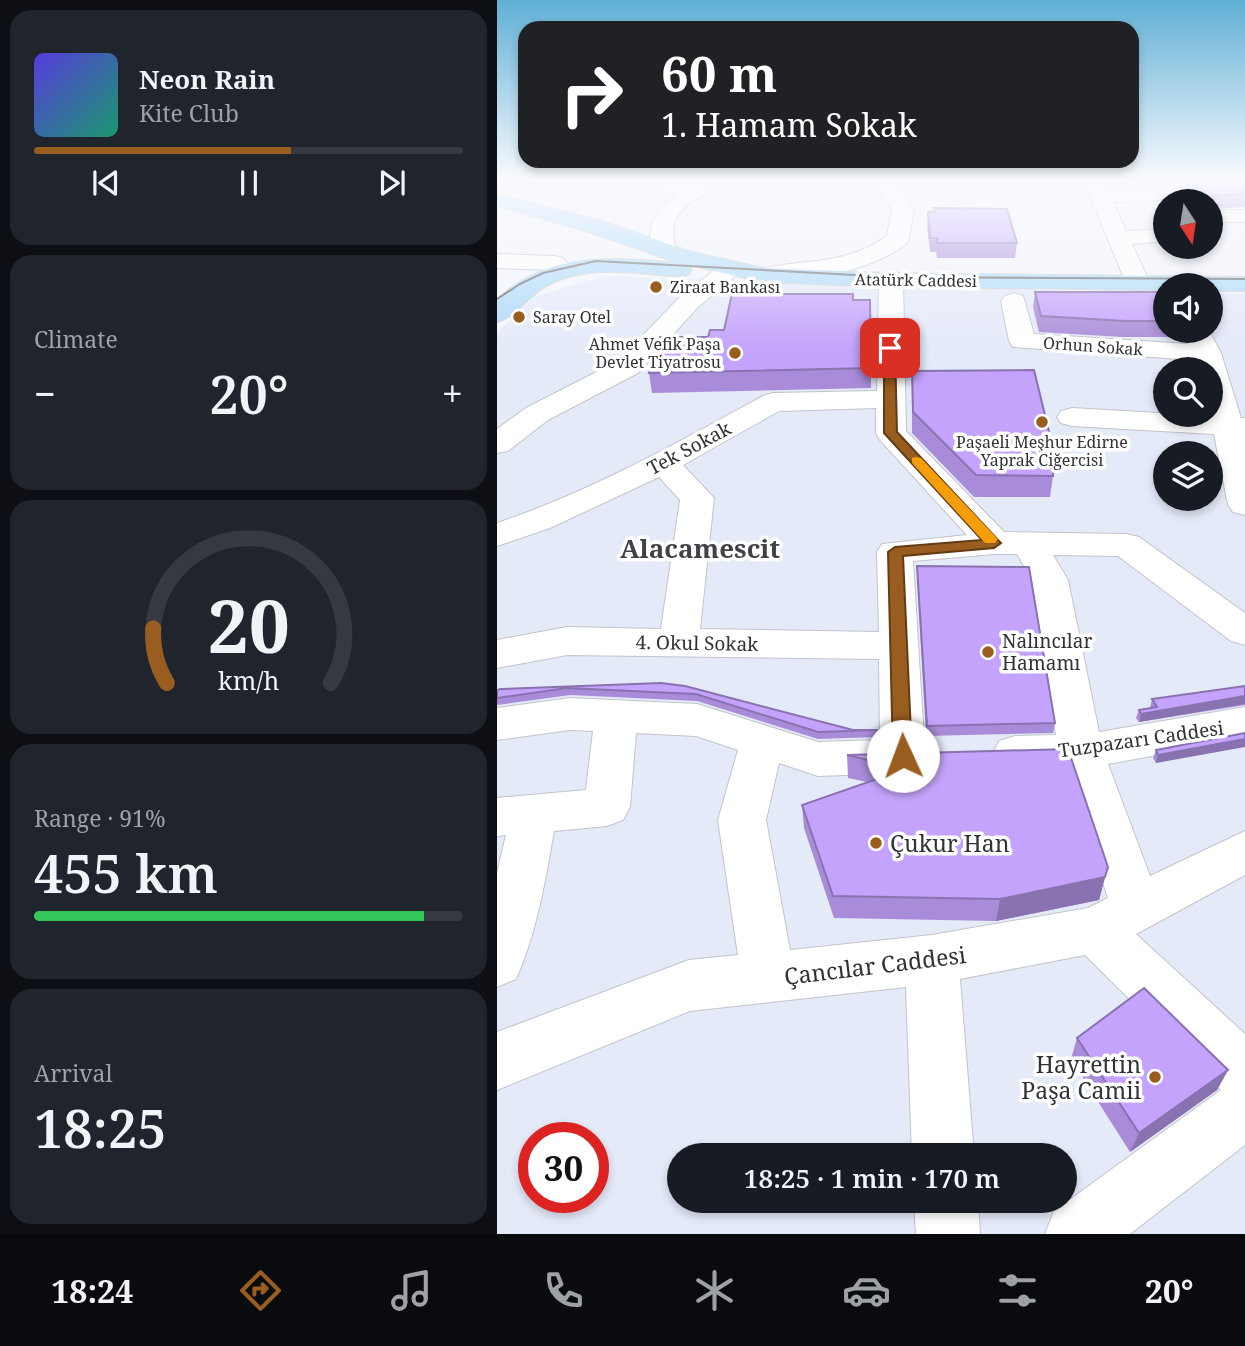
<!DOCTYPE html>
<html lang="en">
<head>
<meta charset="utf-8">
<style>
	:root { --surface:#171b24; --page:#20242c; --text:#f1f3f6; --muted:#9ea1a6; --line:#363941; --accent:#995d1f }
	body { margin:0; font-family:"Noto Serif",serif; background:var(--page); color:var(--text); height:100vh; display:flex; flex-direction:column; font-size:26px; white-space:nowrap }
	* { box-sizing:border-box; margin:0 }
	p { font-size:23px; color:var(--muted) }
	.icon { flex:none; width:38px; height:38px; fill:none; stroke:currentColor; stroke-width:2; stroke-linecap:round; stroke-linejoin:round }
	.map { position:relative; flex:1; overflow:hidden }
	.side { display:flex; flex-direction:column; gap:10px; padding:10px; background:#0d0f14; width:497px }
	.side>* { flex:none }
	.guide { position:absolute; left:21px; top:21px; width:621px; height:147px; border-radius:21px; box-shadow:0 4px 10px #0003; background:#202124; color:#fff; overflow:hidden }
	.needle { width:46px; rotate:168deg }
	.buttons { position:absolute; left:656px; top:189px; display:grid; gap:14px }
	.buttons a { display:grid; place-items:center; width:70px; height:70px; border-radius:50%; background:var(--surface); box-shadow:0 4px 10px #0003; font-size:35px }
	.speed { position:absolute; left:21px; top:1122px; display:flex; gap:14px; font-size:35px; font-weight:700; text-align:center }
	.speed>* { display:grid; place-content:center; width:91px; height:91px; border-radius:50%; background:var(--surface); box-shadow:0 4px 10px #0003; line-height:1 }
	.speed .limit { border:10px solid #d22; background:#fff; color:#111 }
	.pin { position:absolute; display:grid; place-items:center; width:60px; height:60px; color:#fff; margin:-30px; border-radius:14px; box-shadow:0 4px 10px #0006 }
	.me { position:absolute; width:77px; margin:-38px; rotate:358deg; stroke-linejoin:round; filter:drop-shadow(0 0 5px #0008) }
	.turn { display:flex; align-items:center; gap:24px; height:147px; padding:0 28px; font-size:32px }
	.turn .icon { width:91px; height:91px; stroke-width:2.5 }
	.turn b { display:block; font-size:49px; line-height:60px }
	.big { font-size:52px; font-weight:600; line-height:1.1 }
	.side .widget { flex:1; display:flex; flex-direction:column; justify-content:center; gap:10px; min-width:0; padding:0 24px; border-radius:21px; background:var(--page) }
	.side .dial { align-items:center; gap:0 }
	.dial svg { height:182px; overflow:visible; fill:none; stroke:var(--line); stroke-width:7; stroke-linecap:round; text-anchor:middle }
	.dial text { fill:var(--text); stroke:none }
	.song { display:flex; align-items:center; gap:21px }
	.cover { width:84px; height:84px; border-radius:10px; background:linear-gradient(135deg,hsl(250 70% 55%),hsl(160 70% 35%)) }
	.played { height:7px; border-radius:4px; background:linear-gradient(90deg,var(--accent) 60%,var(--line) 60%) }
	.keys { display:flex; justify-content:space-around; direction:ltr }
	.heat { display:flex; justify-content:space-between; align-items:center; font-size:38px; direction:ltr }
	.charge { height:10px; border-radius:5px; background:linear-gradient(90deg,#34c759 91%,var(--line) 0) }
	.trip { position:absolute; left:170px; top:1143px; width:410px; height:70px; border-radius:35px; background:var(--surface); box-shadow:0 4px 10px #0003; font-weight:600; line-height:70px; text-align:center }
	.dock { display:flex; height:112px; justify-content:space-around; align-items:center; background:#090b0e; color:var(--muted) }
	.dock .icon { width:49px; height:49px }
	.dock .current { color:var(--accent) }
	.dock b { font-size:32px; color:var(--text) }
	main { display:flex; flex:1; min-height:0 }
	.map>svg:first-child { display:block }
	.built { fill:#e5eaf9; fill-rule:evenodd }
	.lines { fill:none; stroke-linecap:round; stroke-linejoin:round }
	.minor-casing { stroke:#c2c4cc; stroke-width:2 }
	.major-casing { stroke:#d2d2d3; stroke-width:2 }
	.minor { fill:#fff; fill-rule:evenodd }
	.major { fill:#afdaf8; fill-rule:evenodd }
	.tram { stroke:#686a6e; stroke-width:2 }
	.wall { fill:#a98cd9 }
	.shaded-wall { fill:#8972b0 }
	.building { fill:#c4a3fc; stroke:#8972b0; stroke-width:2 }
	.route { fill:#995d1f; stroke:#633c14; stroke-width:2 }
	.slow { fill:#f59e0b }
	.poi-dot { fill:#995d1f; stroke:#fff; stroke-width:2.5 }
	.labels { text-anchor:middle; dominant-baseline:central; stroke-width:7; stroke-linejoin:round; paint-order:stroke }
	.far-street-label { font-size:16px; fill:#313235; stroke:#fff }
	.far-poi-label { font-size:16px; fill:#313235; stroke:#fff; text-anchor:start }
	.street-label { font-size:19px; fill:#313235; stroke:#fff }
	.poi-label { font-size:19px; fill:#313235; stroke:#fff; text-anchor:start }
	.near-poi-label { font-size:23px; fill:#313235; stroke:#fff; text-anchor:start }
	.near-street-label { font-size:23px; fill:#313235; stroke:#fff }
	.district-label { font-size:26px; font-weight:bold; fill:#404248; stroke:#fff }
</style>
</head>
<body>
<main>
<section class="side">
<div class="widget">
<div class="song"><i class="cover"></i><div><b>Neon Rain</b><p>Kite Club</p></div></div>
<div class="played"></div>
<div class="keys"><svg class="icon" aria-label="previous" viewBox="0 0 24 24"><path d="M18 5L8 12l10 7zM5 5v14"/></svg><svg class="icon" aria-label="pause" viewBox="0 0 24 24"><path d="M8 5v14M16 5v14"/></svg><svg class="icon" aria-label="next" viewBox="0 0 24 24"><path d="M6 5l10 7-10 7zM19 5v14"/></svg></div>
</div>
<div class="widget"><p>Climate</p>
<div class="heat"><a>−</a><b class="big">20°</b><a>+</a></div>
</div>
<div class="widget dial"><svg viewBox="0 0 100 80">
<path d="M14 69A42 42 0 1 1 86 69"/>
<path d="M14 69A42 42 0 0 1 8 45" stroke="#995d1f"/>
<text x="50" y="56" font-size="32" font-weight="700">20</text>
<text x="50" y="72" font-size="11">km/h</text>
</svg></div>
<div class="widget"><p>Range · 91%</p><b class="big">455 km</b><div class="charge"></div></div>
<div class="widget"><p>Arrival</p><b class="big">18:25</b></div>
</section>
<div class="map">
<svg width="748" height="1234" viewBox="0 0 748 1234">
	<rect width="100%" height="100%" fill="#f2f5fd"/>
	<path class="built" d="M 109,276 L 668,294 L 668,331 L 714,331 L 714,293 L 748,293 L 748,1234 L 0,1234 L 0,333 L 39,296 ZM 668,369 L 714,369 L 714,415 L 668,415 ZM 668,453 L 714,453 L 714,499 L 668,499 ZM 37,1138 L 96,1138 L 96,1197 L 37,1197 ZM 182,1155 L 567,1155 L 567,1200 L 182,1200 Z"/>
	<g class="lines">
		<defs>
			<g id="minor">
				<path d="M 106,179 L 160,179 L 198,184 L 209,179 L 237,179 L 234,183 C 200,197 165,208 180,252 L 177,257 L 161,257 C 144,233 158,209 180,194 L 116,185 L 109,183 Z"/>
				<path d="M 375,179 L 395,179 L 417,209 L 412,239 L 409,244 C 375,269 337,275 296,279 C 283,280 270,283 258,280 L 254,275 L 258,270 C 306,258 346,267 390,236 L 395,209 Z"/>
				<path d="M 586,179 L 606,179 L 611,190 L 667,189 L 662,179 L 682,179 L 690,195 L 687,199 L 616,202 L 629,231 L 657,230 L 668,225 L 668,241 L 635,244 L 653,283 L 650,288 L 641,290 L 632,288 L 629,283 Z"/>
				<rect x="714" y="210" width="34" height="12"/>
				<path d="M 0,254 L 58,256 L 66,258 L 70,263 L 66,268 L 58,270 L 0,268 Z"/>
				<path d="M 228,266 L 236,268 L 240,273 L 236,278 L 201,307 L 141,373 L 51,420 L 11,451 L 0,453 L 0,429 L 29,408 L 121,361 L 183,297 L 220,268 Z"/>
				<path d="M 394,273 L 403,275 L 406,280 L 409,431 L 507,532 L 629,534 L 642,537 L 748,613 L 748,645 L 734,641 L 621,556 L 556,555 L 571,580 L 602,732 L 748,707 L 748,739 L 611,764 L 653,876 L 748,831 L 748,875 L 639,934 L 748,1034 L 748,1145 L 633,1234 L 548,1234 L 557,1211 L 724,1090 L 588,955 L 463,979 L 477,1155 L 415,1155 L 409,987 L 193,1011 L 0,1090 L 0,1032 L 192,960 L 241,955 L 221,820 L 241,750 L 199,736 L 139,733 L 133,807 L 126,820 L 110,826 L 57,831 C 48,882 40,932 19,979 L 0,987 L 0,873 L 9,835 L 0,836 L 0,798 L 89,790 L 96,731 L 73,730 L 0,740 L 0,708 L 73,698 L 200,704 L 321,742 L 383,740 L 382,659 L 70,655 L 0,668 L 0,640 L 70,627 L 164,629 L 183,500 L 162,477 L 53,528 L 0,546 L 0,523 C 93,492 180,443 266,396 L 276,393 L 380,391 L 382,280 L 385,275 ZM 379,408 L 379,433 L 383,440 L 470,535 L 385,544 L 380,552 L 382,632 L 203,629 L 217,498 L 186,465 L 282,411 ZM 497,554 L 520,554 L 535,580 L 559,735 L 518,736 L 502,741 L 496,753 L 502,765 L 518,770 L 568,769 L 611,898 L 591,908 L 435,935 L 293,950 L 269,820 L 282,763 L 321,776 L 406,773 L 422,768 L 428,756 L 416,561 Z"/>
				<path d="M 517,293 L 526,296 L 537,334 L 691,344 L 686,331 L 712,331 L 724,353 L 744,418 L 748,418 L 748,515 L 736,512 L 731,505 L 717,434 L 575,426 L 564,423 L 560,417 L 564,411 L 575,408 L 713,416 L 714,369 L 701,369 L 697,360 L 516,347 L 512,341 L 504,301 L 508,296 Z"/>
				<path d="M 417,1200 L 481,1200 L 483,1234 L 419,1234 Z"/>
			</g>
			<path id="major" d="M 0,194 L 105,221 L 192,251 L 266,268 L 394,273 L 748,277 L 748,291 L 714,291 L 714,285 L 668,285 L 668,290 L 394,287 L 266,282 L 192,265 L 195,270 L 191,275 L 183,277 C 142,273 91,265 53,284 C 33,293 20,317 0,322 L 0,300 C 49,251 117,257 181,263 L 89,231 L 0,206 Z"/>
		</defs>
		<use href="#minor" class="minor-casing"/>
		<use href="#major" class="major-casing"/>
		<use href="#minor" class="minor"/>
		<use href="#major" class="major"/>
		<path class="tram" d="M 0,299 L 23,284 L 46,273 L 99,261 L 395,277 L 748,279"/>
	</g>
	<g class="wall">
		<path d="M 683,179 L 748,179 L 748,207 L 714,209 L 714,201 L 697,201 Z"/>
		<path d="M 437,208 L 520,243 L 518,258 L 440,258 L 439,252 L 433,252 L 430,226 L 431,212 L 437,212 Z"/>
		<path d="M 538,292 L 668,297 L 668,331 L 679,331 L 677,337 L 625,337 L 542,332 L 536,307 Z"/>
		<path d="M 356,300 L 374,368 L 374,388 L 155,393 L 152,373 L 227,330 Z"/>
		<path d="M 415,371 L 556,476 L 553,497 L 477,497 L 415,433 Z"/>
		<path d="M 420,566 L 558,723 L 556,733 L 429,736 L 420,576 Z"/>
		<path d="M 164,683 L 356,730 L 381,730 L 381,737 L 321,739 L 200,701 L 73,695 L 0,705 L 0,690 Z"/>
		<path d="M 748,686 L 748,705 L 642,722 L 639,718 L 642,710 L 653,708 L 655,699 Z"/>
		<path d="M 748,733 L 659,763 L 656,758 L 659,750 Z"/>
		<path d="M 571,749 L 605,889 L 602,900 L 499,921 L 337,918 L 307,828 L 305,805 L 370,782 L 351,778 L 350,755 Z"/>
		<path d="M 580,1038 L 731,1070 L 720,1090 L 633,1152 L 574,1059 Z"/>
	</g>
	<g class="shaded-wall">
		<path d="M 748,696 L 748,704 L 642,722 L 644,714 Z"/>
		<path d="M 748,739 L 748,747 L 659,763 L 661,755 Z"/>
		<path d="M 611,867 L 602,900 L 499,921 L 503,899 Z"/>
		<path d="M 731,1070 L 720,1090 L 633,1152 L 642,1133 Z"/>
	</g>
	<g class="building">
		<path d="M 694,179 L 748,179 L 748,194 L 705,196 Z"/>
		<path d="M 437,208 L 510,209 L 520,243 L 440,243 L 440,238 L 433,238 L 431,212 L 438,212 Z"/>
		<path d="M 538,292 L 666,292 L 668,297 L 668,321 L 628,321 L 544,316 Z"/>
		<path d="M 235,294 L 356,294 L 356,300 L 373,300 L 374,368 L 152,373 L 163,337 L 211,337 L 213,330 L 227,330 Z"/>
		<path d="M 537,370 L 557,452 L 556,476 L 479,475 L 416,412 L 415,371 Z"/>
		<path d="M 420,566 L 532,567 L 558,723 L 430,726 Z"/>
		<path d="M 164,683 L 188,686 L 356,730 L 381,730 L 321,732 L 199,694 L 70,688 L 0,698 L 0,690 L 4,689 Z"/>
		<path d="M 748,686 L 748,696 L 644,714 L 642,710 L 660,707 L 655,699 Z"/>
		<path d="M 748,733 L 748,739 L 661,755 L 659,750 Z"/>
		<path d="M 571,749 L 611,867 L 608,877 L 503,899 L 336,896 L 305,805 L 409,769 L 350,755 Z"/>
		<path d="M 647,988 L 731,1070 L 642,1133 L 580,1038 Z"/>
	</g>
	<linearGradient id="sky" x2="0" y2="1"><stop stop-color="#60afd5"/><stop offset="0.51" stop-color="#f9fafe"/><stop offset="1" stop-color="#f9fafe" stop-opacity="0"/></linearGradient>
	<rect width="748" height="352" fill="url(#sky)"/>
	<path class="route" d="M 393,345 L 398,348 L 400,432 L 504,543 L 497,548 L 406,556 L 415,756 L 412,761 L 399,761 L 396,756 L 391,552 L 398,547 L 485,540 L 387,433 L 387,348 Z"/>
	<path class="slow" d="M 419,457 L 424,458 L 498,536 L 501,539 L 498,543 L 488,543 L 415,463 L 415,458 Z"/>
	<g class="poi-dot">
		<circle cx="159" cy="287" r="7"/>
		<circle cx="22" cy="317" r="7"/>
		<circle cx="238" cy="353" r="7"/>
		<circle cx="545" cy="422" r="7"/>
		<circle cx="491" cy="652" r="7"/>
		<circle cx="379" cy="843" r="7"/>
		<circle cx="658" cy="1077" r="7"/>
	</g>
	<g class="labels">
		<g class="far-street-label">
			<text transform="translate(419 280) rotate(1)">Atatürk Caddesi</text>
			<text transform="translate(596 346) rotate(4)">Orhun Sokak</text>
		</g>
		<g class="far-poi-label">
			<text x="173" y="287">Ziraat Bankası</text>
			<text x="36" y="317">Saray Otel</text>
			<text x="224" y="344" text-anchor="end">Ahmet Vefik Paşa<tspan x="224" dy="18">Devlet Tiyatrosu</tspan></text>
			<text x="545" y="442" text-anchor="middle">Paşaeli Meşhur Edirne<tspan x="545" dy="18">Yaprak Ciğercisi</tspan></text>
		</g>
		<g class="street-label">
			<text transform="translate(192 448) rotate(-28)">Tek Sokak</text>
			<text transform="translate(200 643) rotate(1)">4. Okul Sokak</text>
			<text transform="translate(644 739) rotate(-8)">Tuzpazarı Caddesi</text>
		</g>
		<g class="poi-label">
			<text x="505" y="641">Nalıncılar<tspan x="505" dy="22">Hamamı</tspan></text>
		</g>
		<g class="near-poi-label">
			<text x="393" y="843">Çukur Han</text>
			<text x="644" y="1064" text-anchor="end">Hayrettin<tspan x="644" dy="26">Paşa Camii</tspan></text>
		</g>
		<g class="near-street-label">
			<text transform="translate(378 965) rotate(-7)">Çancılar Caddesi</text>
		</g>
		<g class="district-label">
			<text x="203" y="548">Alacamescit</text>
		</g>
	</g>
</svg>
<div class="buttons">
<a><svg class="needle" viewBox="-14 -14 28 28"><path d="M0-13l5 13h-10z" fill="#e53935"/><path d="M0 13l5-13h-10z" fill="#9ea1a6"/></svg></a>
<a><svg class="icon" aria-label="sound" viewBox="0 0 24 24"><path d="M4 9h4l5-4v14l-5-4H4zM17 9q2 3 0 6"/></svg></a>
<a><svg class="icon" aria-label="search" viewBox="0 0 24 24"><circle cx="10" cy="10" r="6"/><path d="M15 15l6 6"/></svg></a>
<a><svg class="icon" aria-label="layers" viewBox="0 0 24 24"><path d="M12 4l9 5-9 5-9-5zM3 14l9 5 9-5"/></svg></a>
</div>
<div class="speed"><div class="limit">30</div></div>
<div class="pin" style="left:393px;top:348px;background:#d93025"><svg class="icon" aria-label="arrive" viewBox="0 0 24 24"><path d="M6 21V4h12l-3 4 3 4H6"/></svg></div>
<svg class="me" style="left:406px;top:756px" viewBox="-20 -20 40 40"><circle r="19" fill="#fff"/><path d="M0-13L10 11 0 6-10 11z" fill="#995d1f"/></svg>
<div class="trip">18:25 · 1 min · 170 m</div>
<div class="guide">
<div class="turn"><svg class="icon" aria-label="right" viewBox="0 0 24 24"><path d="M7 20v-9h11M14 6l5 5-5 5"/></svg><div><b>60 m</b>1. Hamam Sokak</div></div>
</div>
</div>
</main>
<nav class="dock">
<b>18:24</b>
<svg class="icon current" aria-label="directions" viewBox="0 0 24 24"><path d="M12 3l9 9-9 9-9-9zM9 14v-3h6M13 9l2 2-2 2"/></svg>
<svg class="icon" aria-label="music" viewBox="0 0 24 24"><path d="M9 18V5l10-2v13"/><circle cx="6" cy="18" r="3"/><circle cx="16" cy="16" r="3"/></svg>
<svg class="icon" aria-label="phone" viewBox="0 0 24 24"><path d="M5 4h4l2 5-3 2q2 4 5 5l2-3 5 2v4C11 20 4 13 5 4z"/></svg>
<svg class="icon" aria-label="climate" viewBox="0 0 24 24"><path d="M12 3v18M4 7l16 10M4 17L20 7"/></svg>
<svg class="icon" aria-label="car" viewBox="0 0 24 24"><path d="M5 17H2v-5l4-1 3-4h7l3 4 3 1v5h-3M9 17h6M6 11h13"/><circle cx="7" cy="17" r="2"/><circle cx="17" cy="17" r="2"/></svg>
<svg class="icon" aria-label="filters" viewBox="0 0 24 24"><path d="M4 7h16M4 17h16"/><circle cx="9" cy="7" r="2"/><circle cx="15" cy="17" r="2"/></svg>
<b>20°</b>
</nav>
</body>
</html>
